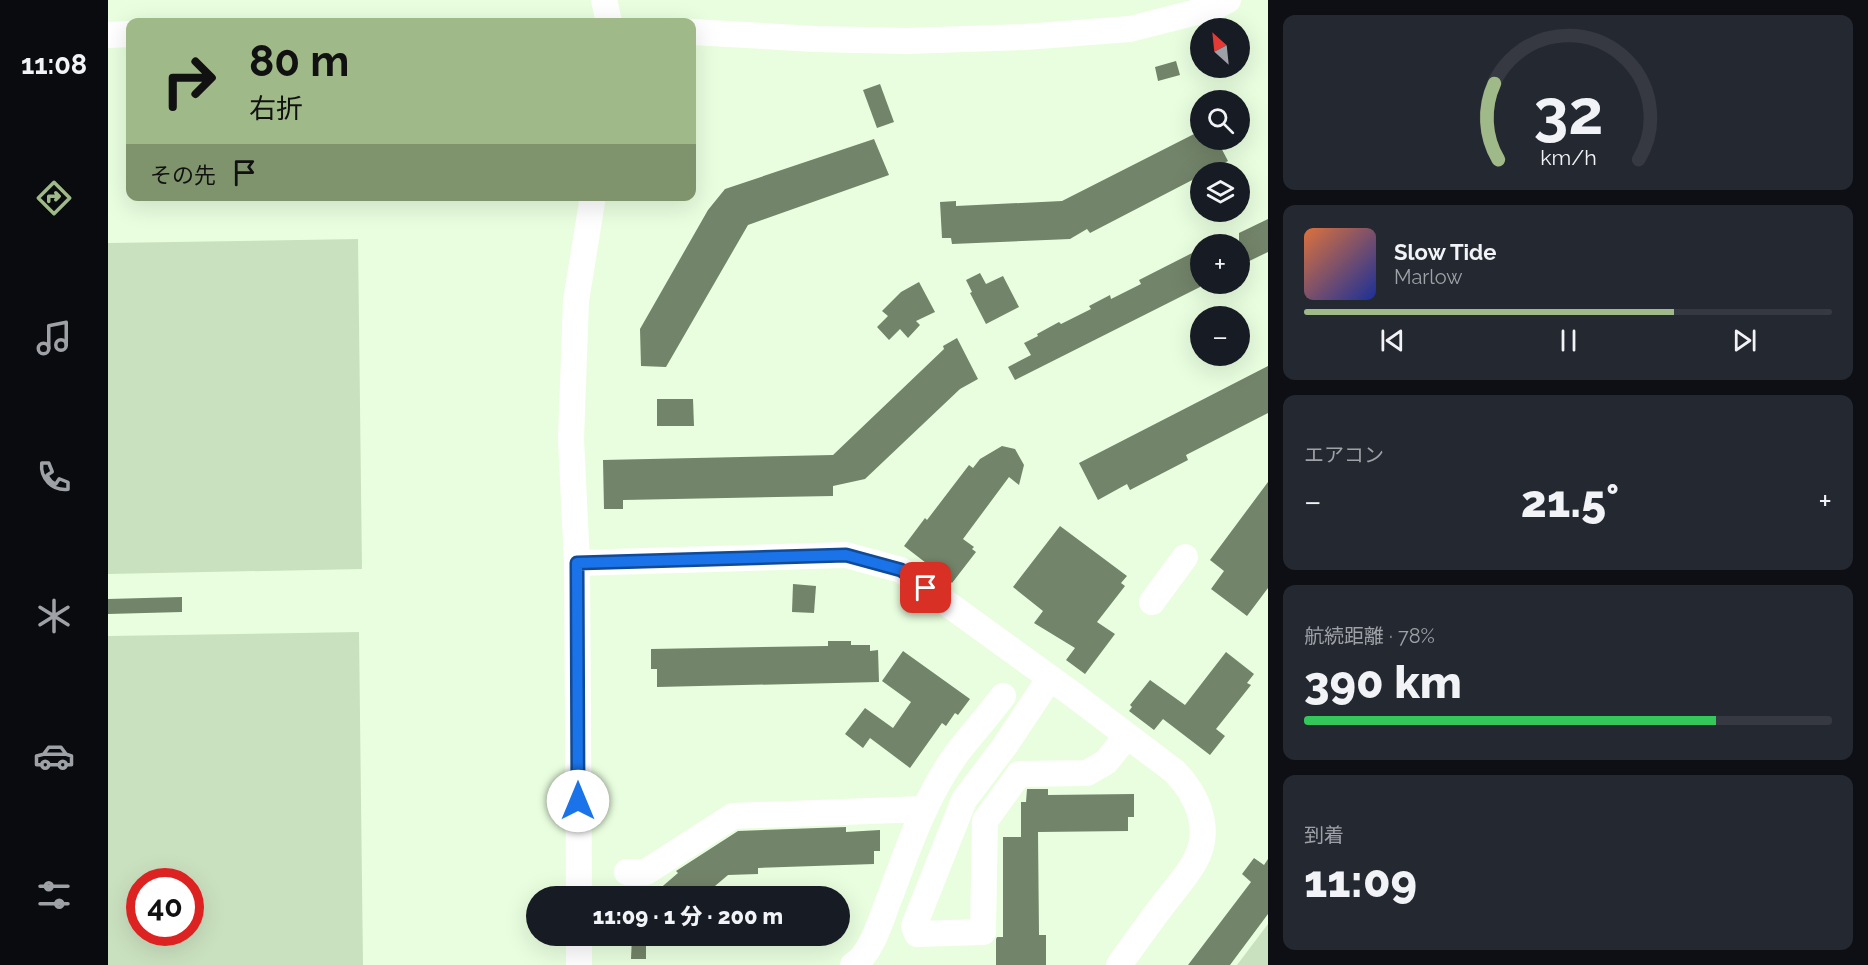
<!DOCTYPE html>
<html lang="ja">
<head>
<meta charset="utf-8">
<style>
	:root { --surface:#171b24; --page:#242831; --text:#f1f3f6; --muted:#9ea1a6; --line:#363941; --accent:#9fb988 }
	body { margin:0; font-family:Raleway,"Noto Sans JP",sans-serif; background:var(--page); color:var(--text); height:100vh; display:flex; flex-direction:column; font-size:22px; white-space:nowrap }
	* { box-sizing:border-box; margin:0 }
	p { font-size:20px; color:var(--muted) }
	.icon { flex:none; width:33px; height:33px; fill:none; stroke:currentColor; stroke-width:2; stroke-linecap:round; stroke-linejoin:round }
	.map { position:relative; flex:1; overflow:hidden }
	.side { display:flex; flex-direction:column; gap:15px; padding:15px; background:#0d0f14; width:600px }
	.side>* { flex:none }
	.hud { position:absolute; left:18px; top:18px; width:570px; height:183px; border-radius:12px; box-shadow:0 6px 24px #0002; background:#9fb988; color:#111; overflow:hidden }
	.needle { width:39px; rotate:333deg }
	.controls { position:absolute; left:1082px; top:18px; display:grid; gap:12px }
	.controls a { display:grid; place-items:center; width:60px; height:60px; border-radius:50%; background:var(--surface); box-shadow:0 6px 24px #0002; font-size:30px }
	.speed { position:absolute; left:18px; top:868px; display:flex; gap:12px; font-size:30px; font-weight:700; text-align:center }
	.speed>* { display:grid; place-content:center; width:78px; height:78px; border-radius:50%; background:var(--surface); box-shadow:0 6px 24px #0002; line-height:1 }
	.speed .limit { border:9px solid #d22; background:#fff; color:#111 }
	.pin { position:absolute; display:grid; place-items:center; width:51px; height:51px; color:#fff; margin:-26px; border-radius:12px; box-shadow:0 3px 9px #0006 }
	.me { position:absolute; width:66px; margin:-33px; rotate:0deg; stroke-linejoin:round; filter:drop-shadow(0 0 4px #0008) }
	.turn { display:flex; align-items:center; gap:21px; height:126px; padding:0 24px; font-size:27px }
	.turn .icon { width:78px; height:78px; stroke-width:2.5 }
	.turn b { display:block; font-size:42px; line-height:51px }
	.then { display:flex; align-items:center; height:57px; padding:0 24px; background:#0003; gap:12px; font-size:22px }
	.big { font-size:45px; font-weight:800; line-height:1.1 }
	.side .tile { flex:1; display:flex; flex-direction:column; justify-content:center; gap:9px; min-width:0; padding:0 21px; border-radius:12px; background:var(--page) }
	.side .dial { align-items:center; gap:0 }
	.dial svg { height:156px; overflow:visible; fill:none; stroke:var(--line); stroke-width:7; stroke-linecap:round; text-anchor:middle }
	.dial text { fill:var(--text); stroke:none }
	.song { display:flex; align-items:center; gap:18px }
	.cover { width:72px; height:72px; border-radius:9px; background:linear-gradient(135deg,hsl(20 70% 55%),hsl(230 70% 35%)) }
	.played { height:6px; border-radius:3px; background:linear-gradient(90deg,var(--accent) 70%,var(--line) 70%) }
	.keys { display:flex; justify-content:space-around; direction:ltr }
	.heat { display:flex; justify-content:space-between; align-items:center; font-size:33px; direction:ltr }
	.charge { height:9px; border-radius:4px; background:linear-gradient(90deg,#34c759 78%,var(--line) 0) }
	.trip { position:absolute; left:418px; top:886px; width:324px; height:60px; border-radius:30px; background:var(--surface); box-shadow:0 6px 24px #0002; font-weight:800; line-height:60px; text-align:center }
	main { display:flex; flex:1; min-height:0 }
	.tab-bar { display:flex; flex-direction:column; width:108px; justify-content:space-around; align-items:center; background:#090b0e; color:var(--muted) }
	.tab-bar .icon { width:42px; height:42px }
	.tab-bar .on { color:var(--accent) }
	.tab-bar b { font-size:27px; color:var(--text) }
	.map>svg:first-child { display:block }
	.green { fill:#cae1bf; fill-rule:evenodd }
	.building { fill:#728469 }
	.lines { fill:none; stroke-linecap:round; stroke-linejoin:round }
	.minor { stroke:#fff; stroke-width:26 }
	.route-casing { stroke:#114b97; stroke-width:15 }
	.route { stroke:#1a73e8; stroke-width:10 }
</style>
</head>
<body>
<main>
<nav class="tab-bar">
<b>11:08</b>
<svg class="icon on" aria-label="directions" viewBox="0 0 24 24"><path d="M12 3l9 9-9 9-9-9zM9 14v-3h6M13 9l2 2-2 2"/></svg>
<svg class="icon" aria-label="music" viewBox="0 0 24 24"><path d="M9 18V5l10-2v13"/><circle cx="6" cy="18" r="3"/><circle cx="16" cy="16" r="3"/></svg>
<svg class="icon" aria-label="phone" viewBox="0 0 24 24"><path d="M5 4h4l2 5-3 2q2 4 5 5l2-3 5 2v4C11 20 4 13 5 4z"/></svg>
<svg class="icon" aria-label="climate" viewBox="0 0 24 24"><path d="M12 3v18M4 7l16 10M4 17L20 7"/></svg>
<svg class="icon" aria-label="car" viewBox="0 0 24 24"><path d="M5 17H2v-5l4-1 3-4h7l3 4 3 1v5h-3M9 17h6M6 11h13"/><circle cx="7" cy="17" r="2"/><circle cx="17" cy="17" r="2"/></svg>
<svg class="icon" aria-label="filters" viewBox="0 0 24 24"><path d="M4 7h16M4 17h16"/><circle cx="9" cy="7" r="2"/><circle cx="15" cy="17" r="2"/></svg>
</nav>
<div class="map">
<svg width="1160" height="965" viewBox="0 0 1160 965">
	<rect width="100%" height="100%" fill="#e9fedf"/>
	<g class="green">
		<path d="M 250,239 L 254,569 L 0,574 L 0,243 Z"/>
		<path d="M 251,632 L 255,965 L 0,965 L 0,636 ZM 32,882 L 82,882 L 82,933 L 32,933 Z"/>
		<path d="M 1160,924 L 1160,965 L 1129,965 Z"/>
	</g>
	<g class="building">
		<path d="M 1068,61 L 1072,75 L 1050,81 L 1047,67 Z"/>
		<path d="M 772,84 L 786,122 L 769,128 L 755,90 Z"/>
		<path d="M 1092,131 L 1092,140 L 1109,140 L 1120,161 L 1098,172 L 1092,172 L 1092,176 L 982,233 L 979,229 L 962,239 L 844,244 L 843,238 L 834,238 L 832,202 L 848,201 L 848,206 L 954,201 Z"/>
		<path d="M 766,139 L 781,175 L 640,225 L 558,367 L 533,366 L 532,329 L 600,210 L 617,189 Z"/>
		<path d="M 1160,219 L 1160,252 L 1131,266 L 1131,233 Z"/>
		<path d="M 1092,249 L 1092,287 L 907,380 L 900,367 L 923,355 L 916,343 L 930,336 L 929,334 L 951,322 L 953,324 L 983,309 L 981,306 L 1002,295 L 1003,299 L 1033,284 L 1031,280 Z"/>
		<path d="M 872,273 L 878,284 L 895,276 L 911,307 L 878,324 L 862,293 L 864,292 L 858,280 Z"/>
		<path d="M 811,282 L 827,312 L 808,321 L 812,325 L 800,338 L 792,329 L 781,340 L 769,327 L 780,316 L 774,311 L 793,292 Z"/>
		<path d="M 849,338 L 870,379 L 852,389 L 757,479 L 725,486 L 725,496 L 515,500 L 515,509 L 496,509 L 495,460 L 725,455 L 836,349 L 835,346 Z"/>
		<path d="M 1160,366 L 1160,413 L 1078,455 L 1080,460 L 1022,490 L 1019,484 L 990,500 L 971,463 Z"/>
		<path d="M 549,399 L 585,399 L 586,426 L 549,426 Z"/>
		<path d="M 894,446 L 907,449 L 916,465 L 911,485 L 901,477 L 855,539 L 866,547 L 864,549 L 868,552 L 844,583 L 796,546 L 817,518 L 819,520 L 861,465 L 865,468 L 872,459 Z"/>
		<path d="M 1160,482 L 1160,588 L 1139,616 L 1103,589 L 1116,571 L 1102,560 Z"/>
		<path d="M 952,526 L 1019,576 L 1013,583 L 1017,586 L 989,622 L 1007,634 L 977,674 L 958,660 L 967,648 L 926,623 L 935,611 L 905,587 Z"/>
		<path d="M 685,584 L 708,586 L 706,613 L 684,612 Z"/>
		<path d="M 74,597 L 74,612 L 0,614 L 0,599 Z"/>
		<path d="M 720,641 L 743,641 L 743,645 L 762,645 L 762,651 L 770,650 L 771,682 L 549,687 L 549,669 L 543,669 L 543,649 L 720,646 Z"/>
		<path d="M 795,651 L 862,699 L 850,715 L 847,713 L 838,726 L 834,723 L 802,768 L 762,738 L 755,748 L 737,734 L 757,708 L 785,728 L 803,702 L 774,681 Z"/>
		<path d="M 1118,652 L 1146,674 L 1139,683 L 1143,685 L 1108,729 L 1117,736 L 1102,755 L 1055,719 L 1046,730 L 1021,711 L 1024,707 L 1022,705 L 1042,680 L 1077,705 Z"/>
		<path d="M 919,789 L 940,789 L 940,795 L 1026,794 L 1026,817 L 1020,817 L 1020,831 L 930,832 L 931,935 L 938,935 L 938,965 L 888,965 L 888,939 L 889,937 L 895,937 L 895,837 L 913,837 L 913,802 L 918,802 Z"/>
		<path d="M 738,827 L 738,832 L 772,830 L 772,851 L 766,851 L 766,864 L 650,868 L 650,874 L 620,875 L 594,897 L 542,897 L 570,873 L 568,871 L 630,831 Z"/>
		<path d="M 1146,858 L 1156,865 L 1160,859 L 1160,914 L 1122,965 L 1080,965 L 1143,882 L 1134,874 Z"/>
		<path d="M 524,936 L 538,936 L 538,959 L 523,959 Z"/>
	</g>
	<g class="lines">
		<g class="minor">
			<path d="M 496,0 L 501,22"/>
			<path d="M 584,32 L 707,39 L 798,41 L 917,37 L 1022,29 L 1105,8 L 1120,0"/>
			<path d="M 0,35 L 22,34"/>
			<path d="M 469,563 L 738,555 L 793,570 L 967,696 L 1066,771 C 1089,794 1105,829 1087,861 C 1079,876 1067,889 1057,902 C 1041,923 1026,944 1011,965"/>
			<path d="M 1044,602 L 1077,557"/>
			<path d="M 942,678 L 896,747 L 856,800 L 806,926 L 809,934 L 875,932 L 877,821 L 911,774 L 979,773 L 998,762 L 1019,736"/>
			<path d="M 519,872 L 538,872 L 625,816 L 816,809"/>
			<path d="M 471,897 L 469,563 L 463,439 L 468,301 L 485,196"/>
			<path d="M 471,936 L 471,965"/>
			<path d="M 745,965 C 764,955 775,913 783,894 C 801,845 818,796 849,753 C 864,734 880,716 895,696"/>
		</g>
	</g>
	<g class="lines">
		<defs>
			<path id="route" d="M 470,801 L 469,563 L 738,555 L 793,570 L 818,588"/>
		</defs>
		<use href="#route" class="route-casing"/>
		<use href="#route" class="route"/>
	</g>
</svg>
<div class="controls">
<a><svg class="needle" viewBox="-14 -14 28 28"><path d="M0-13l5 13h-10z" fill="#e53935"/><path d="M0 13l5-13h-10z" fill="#9ea1a6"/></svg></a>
<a><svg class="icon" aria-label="search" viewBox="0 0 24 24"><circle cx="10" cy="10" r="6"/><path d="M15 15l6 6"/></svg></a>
<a><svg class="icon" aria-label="layers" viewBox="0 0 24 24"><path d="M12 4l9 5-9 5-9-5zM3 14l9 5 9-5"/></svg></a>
<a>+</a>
<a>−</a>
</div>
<div class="speed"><div class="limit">40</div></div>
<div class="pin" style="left:818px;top:588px;background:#d93025"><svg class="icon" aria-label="arrive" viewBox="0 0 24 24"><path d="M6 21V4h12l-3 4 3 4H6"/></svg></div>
<svg class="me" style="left:470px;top:801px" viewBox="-20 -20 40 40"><circle r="19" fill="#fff"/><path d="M0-13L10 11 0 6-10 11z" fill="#1a73e8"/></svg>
<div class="trip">11:09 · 1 分 · 200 m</div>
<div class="hud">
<div class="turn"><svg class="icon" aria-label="right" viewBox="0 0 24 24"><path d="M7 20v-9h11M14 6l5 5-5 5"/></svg><div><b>80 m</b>右折</div></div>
<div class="then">その先<svg class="icon" aria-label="arrive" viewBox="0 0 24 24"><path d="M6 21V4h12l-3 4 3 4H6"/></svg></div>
</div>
</div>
<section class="side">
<div class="tile dial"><svg viewBox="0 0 100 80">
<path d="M14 69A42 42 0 1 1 86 69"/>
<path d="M14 69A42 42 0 0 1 12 30" stroke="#9fb988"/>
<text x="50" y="56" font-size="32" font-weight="700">32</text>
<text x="50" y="72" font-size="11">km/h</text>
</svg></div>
<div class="tile">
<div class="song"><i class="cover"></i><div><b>Slow Tide</b><p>Marlow</p></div></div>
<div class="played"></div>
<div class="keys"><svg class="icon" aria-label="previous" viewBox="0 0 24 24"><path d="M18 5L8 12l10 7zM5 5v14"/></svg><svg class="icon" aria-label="pause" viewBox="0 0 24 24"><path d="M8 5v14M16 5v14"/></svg><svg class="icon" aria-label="next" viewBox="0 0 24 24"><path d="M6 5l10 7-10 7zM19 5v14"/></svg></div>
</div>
<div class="tile"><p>エアコン</p>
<div class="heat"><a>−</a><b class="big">21.5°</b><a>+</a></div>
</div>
<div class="tile"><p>航続距離 · 78%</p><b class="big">390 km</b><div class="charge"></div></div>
<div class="tile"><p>到着</p><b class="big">11:09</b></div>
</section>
</main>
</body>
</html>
